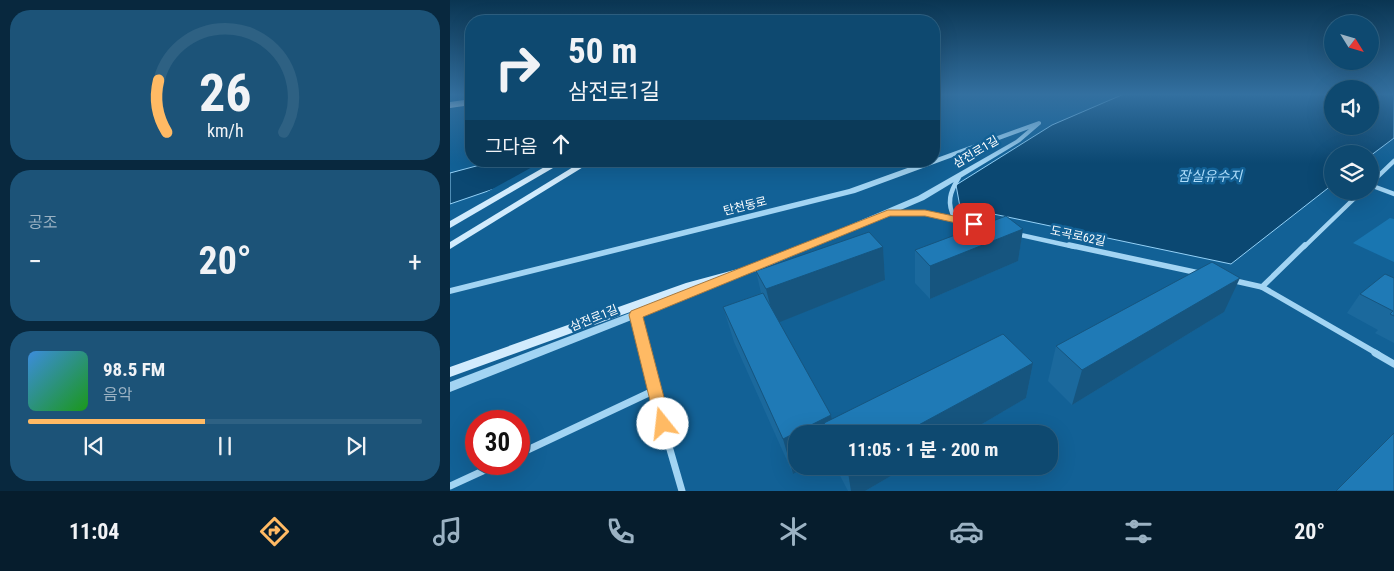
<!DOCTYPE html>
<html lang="ko">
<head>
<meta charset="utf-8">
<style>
	:root { --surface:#0e4970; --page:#1c5378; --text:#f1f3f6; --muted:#9bb2c3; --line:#2e6183; --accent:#ffba64 }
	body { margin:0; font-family:"Roboto Condensed","Noto Sans KR",sans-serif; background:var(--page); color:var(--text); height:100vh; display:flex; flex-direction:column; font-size:19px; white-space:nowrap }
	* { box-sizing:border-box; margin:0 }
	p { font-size:16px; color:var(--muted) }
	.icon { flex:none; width:28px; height:28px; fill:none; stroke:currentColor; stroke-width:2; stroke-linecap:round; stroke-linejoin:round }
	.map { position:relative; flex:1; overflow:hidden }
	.drawer { display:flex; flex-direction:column; gap:10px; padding:10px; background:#08283e; width:450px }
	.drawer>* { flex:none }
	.top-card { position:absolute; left:15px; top:15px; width:475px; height:152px; border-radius:20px; box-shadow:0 5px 20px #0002,0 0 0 1px var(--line); background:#0e4970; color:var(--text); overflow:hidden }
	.needle { width:32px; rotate:127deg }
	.buttons { position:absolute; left:874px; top:15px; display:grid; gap:10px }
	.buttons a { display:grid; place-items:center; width:55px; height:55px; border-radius:50%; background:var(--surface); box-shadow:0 5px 20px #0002,0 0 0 1px var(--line); font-size:25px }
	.speed { position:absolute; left:15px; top:410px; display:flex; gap:10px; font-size:25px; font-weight:700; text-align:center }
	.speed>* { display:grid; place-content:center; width:65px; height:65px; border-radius:50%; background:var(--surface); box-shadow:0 5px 20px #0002,0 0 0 1px var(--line); line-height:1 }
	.speed .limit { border:8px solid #d22; background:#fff; color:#111 }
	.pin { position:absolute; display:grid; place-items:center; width:42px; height:42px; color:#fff; margin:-21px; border-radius:10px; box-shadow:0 2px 8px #0006 }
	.me { position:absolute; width:55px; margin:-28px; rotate:344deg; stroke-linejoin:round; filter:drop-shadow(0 0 4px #0008) }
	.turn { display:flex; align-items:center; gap:18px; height:105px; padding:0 20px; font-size:22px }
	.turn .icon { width:65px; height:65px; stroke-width:2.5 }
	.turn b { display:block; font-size:35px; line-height:42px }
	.then { display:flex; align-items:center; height:48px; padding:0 20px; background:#0003; gap:10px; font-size:19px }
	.big { font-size:38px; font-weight:700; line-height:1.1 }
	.drawer .tile { flex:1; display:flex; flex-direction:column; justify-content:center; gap:8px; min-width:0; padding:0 18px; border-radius:20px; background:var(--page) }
	.drawer .dial { align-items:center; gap:0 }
	.dial svg { height:130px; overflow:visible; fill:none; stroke:var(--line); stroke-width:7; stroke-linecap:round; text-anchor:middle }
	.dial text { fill:var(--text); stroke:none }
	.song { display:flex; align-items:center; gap:15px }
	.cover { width:60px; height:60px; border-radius:8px; background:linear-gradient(135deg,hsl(210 70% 55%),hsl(120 70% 35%)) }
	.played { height:5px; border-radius:2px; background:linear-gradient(90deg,var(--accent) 45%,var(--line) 45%) }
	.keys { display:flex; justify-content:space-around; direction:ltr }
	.heat { display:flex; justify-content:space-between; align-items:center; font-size:28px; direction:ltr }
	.trip { position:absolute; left:338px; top:425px; width:270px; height:50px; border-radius:20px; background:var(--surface); box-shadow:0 5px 20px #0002,0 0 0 1px var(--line); font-weight:700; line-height:50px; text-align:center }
	.dock { display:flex; height:80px; justify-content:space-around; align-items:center; background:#061d2d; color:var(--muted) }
	.dock .icon { width:35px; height:35px }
	.dock .on { color:var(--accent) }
	.dock b { font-size:22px; color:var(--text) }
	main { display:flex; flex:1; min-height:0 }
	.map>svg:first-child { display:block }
	.green { fill:#1976b1 }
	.water { fill:#0b4872; stroke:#94d1f7 }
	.pier { fill:#126196 }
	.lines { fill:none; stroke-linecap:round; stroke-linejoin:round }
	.minor-far2 { stroke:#a2d4f3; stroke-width:4.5 }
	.minor-far1 { stroke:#a2d4f3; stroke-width:5.5 }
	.minor { stroke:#a2d4f3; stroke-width:7 }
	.tertiary { fill:#a2d4f3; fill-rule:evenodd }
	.secondary { fill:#d1ebfd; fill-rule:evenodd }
	.trunk { fill:#f6fbff; fill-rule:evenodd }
	.wall { fill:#1b699d }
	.shaded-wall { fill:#16557f }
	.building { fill:#1f7ab6; stroke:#16557f }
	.route { fill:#ffba64; stroke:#a67941 }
	.labels { text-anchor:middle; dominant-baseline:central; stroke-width:5; stroke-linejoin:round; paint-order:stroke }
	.street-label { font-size:12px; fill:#fff; stroke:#126196 }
	.water-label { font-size:14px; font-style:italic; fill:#aeddfa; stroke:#126196 }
</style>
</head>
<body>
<main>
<section class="drawer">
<div class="tile dial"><svg viewBox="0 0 100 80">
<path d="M14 69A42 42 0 1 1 86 69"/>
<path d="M14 69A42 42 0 0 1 9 37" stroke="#ffba64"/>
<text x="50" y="56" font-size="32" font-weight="700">26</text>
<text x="50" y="72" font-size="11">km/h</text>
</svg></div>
<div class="tile"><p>공조</p>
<div class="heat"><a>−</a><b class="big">20°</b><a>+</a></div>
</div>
<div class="tile">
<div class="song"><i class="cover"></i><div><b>98.5 FM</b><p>음악</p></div></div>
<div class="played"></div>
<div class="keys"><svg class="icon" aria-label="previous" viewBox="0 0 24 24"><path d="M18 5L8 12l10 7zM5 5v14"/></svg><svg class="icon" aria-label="pause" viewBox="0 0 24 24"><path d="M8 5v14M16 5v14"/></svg><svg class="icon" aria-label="next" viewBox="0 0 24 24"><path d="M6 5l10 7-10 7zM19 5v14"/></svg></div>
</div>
</section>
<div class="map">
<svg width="944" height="491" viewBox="0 0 944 491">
	<rect width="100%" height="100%" fill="#126196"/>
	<path class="green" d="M 940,218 L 944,219 L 944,262 L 903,243 Z"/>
	<g class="water">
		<path d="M 674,94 L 882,94 L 882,126 L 920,126 L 920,94 L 944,94 L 944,138 L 920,156 L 920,154 L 882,154 L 882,185 L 781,264 L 510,207 L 506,185 L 602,125 Z"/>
		<path d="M 45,161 L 175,161 L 149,163 L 41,190 L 0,204 L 0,173 Z"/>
	</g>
	<path class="pier" d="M 93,161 L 151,161 L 140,168 L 28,197 Z"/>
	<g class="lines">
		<g class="minor-far2">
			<path d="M 920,184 L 944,161"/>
			<path d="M 920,185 L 944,194"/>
			<path d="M 439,213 L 475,213 L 536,226"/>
			<path d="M 505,219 C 496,203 500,192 509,177"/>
			<path d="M 566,234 L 625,247"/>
			<path d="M 854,247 L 912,191"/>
		</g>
		<g class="minor-far1">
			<path d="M 619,245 L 749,273"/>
			<path d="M 781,280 L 812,287 L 855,245"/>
			<path d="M 812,287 L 928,354"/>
			<path d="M 186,315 L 195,354"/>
		</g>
		<g class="minor">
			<path d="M 195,353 L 203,391 L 232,491"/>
			<path d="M 925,353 L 944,364"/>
			<path d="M 69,454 L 203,391"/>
			<path d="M 0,486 L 48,464"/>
		</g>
		<g class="tertiary">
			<path d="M 589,121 L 591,122 L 591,124 L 570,142 L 474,200 L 307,271 L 304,272 L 299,269 L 301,267 L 468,196 L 566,140 L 579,129 L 405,193 L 0,294 L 0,288 L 399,189 L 477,161 L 484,161 L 484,159 Z"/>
			<path d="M 287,272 L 290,273 L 292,275 L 290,277 L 0,392 L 0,382 Z"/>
		</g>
		<g class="secondary">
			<path d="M 105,161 L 115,161 L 0,228 L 0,221 Z"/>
			<path d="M 133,161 L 143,161 L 0,249 L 0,242 Z"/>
			<path d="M 310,263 L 314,264 L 315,266 L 314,268 L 244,289 L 0,377 L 0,367 L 236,283 Z"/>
		</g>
		<path class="trunk" d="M 21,99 L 21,105 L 0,108 L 0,102 Z"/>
	</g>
	<g class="wall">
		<path d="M 573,229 L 568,261 L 480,299 L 465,283 L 465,250 Z"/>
		<path d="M 433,247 L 435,280 L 329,322 L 381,415 L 382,419 L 583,363 L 576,398 L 515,434 L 346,434 L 343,474 L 284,342 L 273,307 L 311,293 L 306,271 Z"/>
		<path d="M 944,278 L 944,343 L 925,333 L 928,330 L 897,313 L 910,294 Z"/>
		<path d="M 774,312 L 622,405 L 598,381 L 606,346 Z"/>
		<path d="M 385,466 L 458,466 L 415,491 L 398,491 Z"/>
	</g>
	<g class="shaded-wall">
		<path d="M 573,229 L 568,261 L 480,299 L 480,266 Z"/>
		<path d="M 433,247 L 435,280 L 325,324 L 316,289 Z"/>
		<path d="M 790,278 L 774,312 L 622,405 L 632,370 Z"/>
		<path d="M 583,363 L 576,398 L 515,434 L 452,434 Z"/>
		<path d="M 381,415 L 385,434 L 374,423 L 376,434 L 346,434 L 346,466 L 357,466 L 343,474 L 333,439 Z"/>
		<path d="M 397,466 L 458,466 L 415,491 L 401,491 Z"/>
	</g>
	<g class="building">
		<path d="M 556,216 L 573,229 L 480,266 L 465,250 Z"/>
		<path d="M 419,232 L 433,247 L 316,289 L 306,271 Z"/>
		<path d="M 762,262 L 790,278 L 632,370 L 606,346 Z"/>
		<path d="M 935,274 L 944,278 L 944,316 L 940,314 L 943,311 L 910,294 Z"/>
		<path d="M 313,293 L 381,415 L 333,439 L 273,307 Z"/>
		<path d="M 553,334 L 583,363 L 452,434 L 380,434 L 374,423 Z"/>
		<path d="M 944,433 L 944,491 L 886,491 Z"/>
	</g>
	<linearGradient id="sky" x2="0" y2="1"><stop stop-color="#0a3552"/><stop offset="0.58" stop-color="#3370a0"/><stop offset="1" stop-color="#3370a0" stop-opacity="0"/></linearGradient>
	<rect width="944" height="163" fill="url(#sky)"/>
	<path class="route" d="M 438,210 L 475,210 L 528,221 L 529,224 L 524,227 L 475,216 L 440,216 L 193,317 L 221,424 L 219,429 L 213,431 L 207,429 L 179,315 L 181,311 Z"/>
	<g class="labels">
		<g class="street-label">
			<text transform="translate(526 152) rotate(-31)">삼전로1길</text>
			<text transform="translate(295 206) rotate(-14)">탄천동로</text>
			<text transform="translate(628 236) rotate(12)">도곡로62길</text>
			<text transform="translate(144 318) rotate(-22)">삼전로1길</text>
		</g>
		<g class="water-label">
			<text x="760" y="176">잠실유수지</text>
		</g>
	</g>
</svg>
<div class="buttons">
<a><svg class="needle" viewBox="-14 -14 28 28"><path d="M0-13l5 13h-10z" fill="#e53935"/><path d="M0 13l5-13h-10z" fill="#9bb2c3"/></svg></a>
<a><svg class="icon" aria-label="sound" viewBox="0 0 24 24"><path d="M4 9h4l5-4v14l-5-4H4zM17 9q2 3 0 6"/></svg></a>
<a><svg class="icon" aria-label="layers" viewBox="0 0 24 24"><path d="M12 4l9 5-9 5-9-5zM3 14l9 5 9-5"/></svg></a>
</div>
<div class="speed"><div class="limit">30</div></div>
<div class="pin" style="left:524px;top:224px;background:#d93025"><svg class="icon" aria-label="arrive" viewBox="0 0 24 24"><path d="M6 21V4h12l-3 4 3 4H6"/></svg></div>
<svg class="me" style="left:213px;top:424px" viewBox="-20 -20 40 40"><circle r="19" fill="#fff"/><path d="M0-13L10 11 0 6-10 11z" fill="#ffba64"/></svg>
<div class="trip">11:05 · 1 분 · 200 m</div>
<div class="top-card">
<div class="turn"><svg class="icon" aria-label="right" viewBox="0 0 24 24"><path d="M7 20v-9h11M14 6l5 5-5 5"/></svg><div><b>50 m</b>삼전로1길</div></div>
<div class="then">그다음<svg class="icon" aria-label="ahead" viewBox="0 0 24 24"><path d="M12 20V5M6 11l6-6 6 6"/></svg></div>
</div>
</div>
</main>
<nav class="dock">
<b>11:04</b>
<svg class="icon on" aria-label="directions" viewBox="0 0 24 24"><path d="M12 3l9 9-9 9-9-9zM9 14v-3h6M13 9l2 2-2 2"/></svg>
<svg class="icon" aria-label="music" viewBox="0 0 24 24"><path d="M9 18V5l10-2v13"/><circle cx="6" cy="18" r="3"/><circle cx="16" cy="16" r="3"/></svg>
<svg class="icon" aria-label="phone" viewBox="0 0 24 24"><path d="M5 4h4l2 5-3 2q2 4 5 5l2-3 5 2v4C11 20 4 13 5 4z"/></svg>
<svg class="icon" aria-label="climate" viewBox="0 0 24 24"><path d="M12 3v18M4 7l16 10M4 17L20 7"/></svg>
<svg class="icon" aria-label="car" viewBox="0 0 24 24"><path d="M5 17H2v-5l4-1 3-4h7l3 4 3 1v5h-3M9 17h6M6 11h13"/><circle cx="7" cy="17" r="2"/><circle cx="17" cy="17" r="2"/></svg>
<svg class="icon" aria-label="filters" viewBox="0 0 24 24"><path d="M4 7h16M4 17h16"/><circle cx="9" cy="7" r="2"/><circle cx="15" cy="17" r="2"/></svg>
<b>20°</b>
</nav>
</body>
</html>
